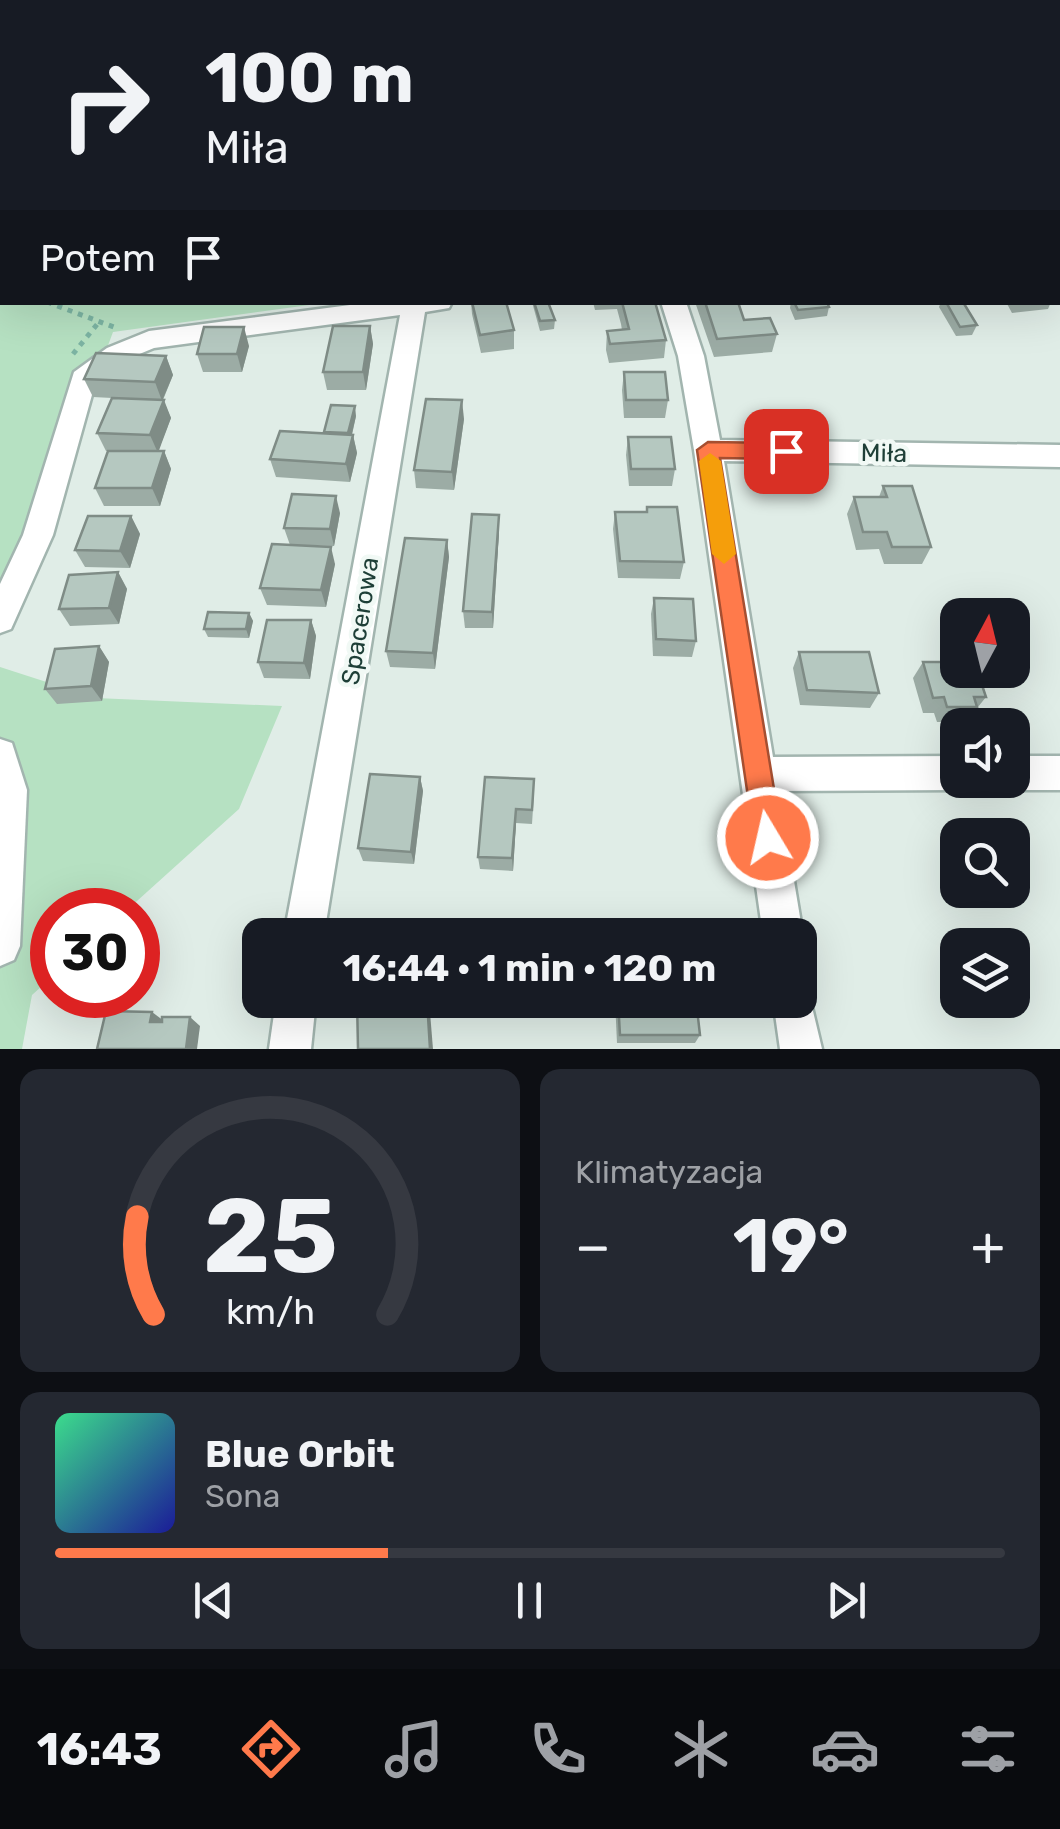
<!DOCTYPE html>
<html lang="pl">
<head>
<meta charset="utf-8">
<style>
	:root { --surface:#171b24; --page:#242831; --text:#f1f3f6; --muted:#9ea1a6; --line:#363941; --accent:#ff7a4b }
	body { margin:0; font-family:Rubik,sans-serif; background:var(--page); color:var(--text); height:100vh; display:flex; flex-direction:column; font-size:38px; white-space:nowrap }
	* { box-sizing:border-box; margin:0 }
	p { font-size:32px; color:var(--muted) }
	.icon { flex:none; width:55px; height:55px; fill:none; stroke:currentColor; stroke-width:2; stroke-linecap:round; stroke-linejoin:round }
	.map { position:relative; height:1049px; overflow:hidden }
	.sheet { display:flex; flex-direction:column; gap:20px; padding:20px; background:#0d0f14; flex:1 }
	.sheet>* { flex:none }
	.top-card { position:absolute; left:0px; top:0px; width:1060px; height:305px; box-shadow:0 10px 40px #0002; background:#171b24; color:var(--text); overflow:hidden }
	.needle { width:65px; rotate:7deg }
	.controls { position:absolute; left:940px; top:598px; display:grid; gap:20px }
	.controls a { display:grid; place-items:center; width:90px; height:90px; border-radius:20px; background:var(--surface); box-shadow:0 10px 40px #0002; font-size:50px }
	.speed { position:absolute; left:30px; top:888px; display:flex; gap:20px; font-size:50px; font-weight:700; text-align:center }
	.speed>* { display:grid; place-content:center; width:130px; height:130px; border-radius:50%; background:var(--surface); box-shadow:0 10px 40px #0002; line-height:1 }
	.speed .limit { border:15px solid #d22; background:#fff; color:#111 }
	.pin { position:absolute; display:grid; place-items:center; width:85px; height:85px; color:#fff; margin:-42px; border-radius:20px; box-shadow:0 5px 15px #0006 }
	.me { position:absolute; width:110px; margin:-55px; rotate:351deg; stroke-linejoin:round; filter:drop-shadow(0 0 8px #0008) }
	.turn { display:flex; align-items:center; gap:35px; height:210px; padding:0 40px; font-size:45px }
	.turn .icon { width:130px; height:130px; stroke-width:2.5 }
	.turn b { display:block; font-size:70px; line-height:85px }
	.then { display:flex; align-items:center; height:95px; padding:0 40px; background:#0003; gap:20px; font-size:38px }
	.big { font-size:75px; font-weight:700; line-height:1.1 }
	.sheet .widget { flex:1; display:flex; flex-direction:column; justify-content:center; gap:15px; min-width:0; padding:0 35px; border-radius:20px; background:var(--page) }
	.sheet .dial { align-items:center; gap:0 }
	.dial svg { height:260px; overflow:visible; fill:none; stroke:var(--line); stroke-width:7; stroke-linecap:round; text-anchor:middle }
	.dial text { fill:var(--text); stroke:none }
	.song { display:flex; align-items:center; gap:30px }
	.cover { width:120px; height:120px; border-radius:15px; background:linear-gradient(135deg,hsl(150 70% 55%),hsl(240 70% 35%)) }
	.played { height:10px; border-radius:5px; background:linear-gradient(90deg,var(--accent) 35%,var(--line) 35%) }
	.keys { display:flex; justify-content:space-around; direction:ltr }
	.heat { display:flex; justify-content:space-between; align-items:center; font-size:55px; direction:ltr }
	.sheet .tiles { flex:1; display:grid; gap:20px; grid-template-columns:1fr 1fr }
	.widget:last-child { grid-column:span 2 }
	.trip { position:absolute; left:242px; top:918px; width:575px; height:100px; border-radius:20px; background:var(--surface); box-shadow:0 10px 40px #0002; font-weight:700; line-height:100px; text-align:center }
	.dock { display:flex; height:160px; justify-content:space-around; align-items:center; background:#090b0e; color:var(--muted) }
	.dock .icon { width:70px; height:70px }
	.dock .on { color:var(--accent) }
	.dock b { font-size:45px; color:var(--text) }
	.map>svg:first-child { display:block }
	.green { fill:#b6e1c2 }
	.lines { fill:none; stroke-linecap:round; stroke-linejoin:round }
	.minor-casing { stroke:#a2b5af; stroke-width:5 }
	.path-far1 { stroke:#7cb4a3; stroke-width:4; stroke-dasharray:4 5; stroke-linecap:butt }
	.path { stroke:#7cb4a3; stroke-width:5; stroke-dasharray:5 6; stroke-linecap:butt }
	.minor { fill:#fff; fill-rule:evenodd }
	.wall { fill:#9caca5 }
	.shaded-wall { fill:#7f8c86 }
	.building { fill:#b5c8c0; stroke:#7f8c86; stroke-width:2.5 }
	.route { fill:#ff7a4b; stroke:#a64f31; stroke-width:2.5 }
	.slow { fill:#f59e0b }
	.labels { text-anchor:middle; dominant-baseline:central; stroke-width:9; stroke-linejoin:round; paint-order:stroke }
	.street-label { font-size:25px; fill:#1e3f37; stroke:#f1f9f5 }
</style>
</head>
<body>
<div class="map">
<svg width="1060" height="1049" viewBox="0 0 1060 1049">
	<rect width="100%" height="100%" fill="#e0ede7"/>
	<g class="green">
		<path d="M 0,0 L 741,0 L 2,2 L 2,302 L 324,303 L 113,332 L 0,635 Z"/>
		<path d="M 0,667 L 96,698 L 282,706 L 239,809 L 127,910 L 52,910 L 52,977 L 32,995 L 22,1049 L 0,1049 Z"/>
	</g>
	<g class="lines">
		<defs>
			<g id="minor">
				<path d="M 1060,220 L 1060,235 L 1058,235 L 1058,221 Z"/>
				<path d="M 373,302 L 452,302 L 449,308 L 425,312 L 324,935 L 284,935 L 400,315 L 154,348 L 125,360 L 95,384 L 53,535 L 11,629 L 0,633 L 0,584 L 23,535 L 74,372 L 107,348 L 149,331 Z"/>
				<path d="M 661,302 L 686,302 L 704,356 L 720,440 L 1060,445 L 1060,467 L 724,461 L 773,757 L 958,756 L 958,780 L 973,780 L 958,790 L 779,791 L 803,935 L 800,942 L 800,935 L 763,935 L 694,450 L 678,356 Z"/>
				<path d="M 0,739 L 12,743 L 27,790 L 20,946 L 14,960 L 0,966 Z"/>
				<path d="M 1012,756 L 1060,756 L 1060,790 L 1012,790 L 999,785 L 997,780 L 1012,780 Z"/>
				<path d="M 800,982 L 807,986 L 822,1049 L 780,1049 L 773,1000 L 800,1000 Z"/>
				<path d="M 276,1000 L 316,1000 L 311,1049 L 269,1049 Z"/>
			</g>
		</defs>
		<use href="#minor" class="minor-casing"/>
		<g class="path-far1">
			<path d="M 978,0 L 985,2"/>
			<path d="M 708,2 L 718,0"/>
		</g>
		<g class="path">
			<path d="M 47,302 L 119,329"/>
			<path d="M 73,354 L 99,322"/>
		</g>
		<use href="#minor" class="minor"/>
	</g>
	<g class="wall">
		<path d="M 1058,262 L 1060,265 L 1060,286 L 1058,290 Z"/>
		<path d="M 471,302 L 506,302 L 514,330 L 514,349 L 481,353 L 472,314 Z"/>
		<path d="M 532,302 L 548,302 L 555,320 L 554,329 L 540,331 Z"/>
		<path d="M 593,302 L 655,302 L 666,340 L 664,358 L 609,363 L 606,350 L 607,331 L 622,330 L 621,324 L 617,309 L 595,310 Z"/>
		<path d="M 695,302 L 738,302 L 744,320 L 777,334 L 772,352 L 714,357 Z"/>
		<path d="M 791,302 L 827,302 L 829,307 L 827,316 L 795,320 L 790,308 Z"/>
		<path d="M 941,302 L 963,302 L 977,325 L 972,335 L 956,336 L 939,307 Z"/>
		<path d="M 1006,302 L 1051,302 L 1048,309 L 1012,313 Z"/>
		<path d="M 370,326 L 373,344 L 366,390 L 327,390 L 323,372 Z"/>
		<path d="M 249,346 L 242,372 L 203,372 L 197,354 Z"/>
		<path d="M 166,356 L 173,375 L 163,400 L 171,418 L 158,451 L 164,451 L 171,469 L 160,506 L 104,506 L 95,488 L 108,451 L 106,451 L 97,433 L 112,398 L 93,397 L 84,379 Z"/>
		<path d="M 624,372 L 668,400 L 665,418 L 624,418 L 622,390 Z"/>
		<path d="M 356,416 L 352,435 L 353,435 L 357,453 L 350,482 L 276,477 L 270,459 L 324,434 L 324,432 Z"/>
		<path d="M 464,419 L 454,490 L 416,488 L 414,470 Z"/>
		<path d="M 628,437 L 675,469 L 672,486 L 629,486 L 626,455 Z"/>
		<path d="M 883,486 L 931,547 L 922,564 L 884,564 L 879,549 L 856,550 L 847,514 L 854,497 L 879,497 Z"/>
		<path d="M 647,507 L 684,562 L 680,579 L 618,578 L 613,529 L 615,512 L 646,512 Z"/>
		<path d="M 340,513 L 334,546 L 292,545 L 335,564 L 326,607 L 267,605 L 260,588 L 290,545 L 284,528 Z"/>
		<path d="M 131,516 L 140,534 L 130,568 L 85,567 L 75,550 Z"/>
		<path d="M 499,532 L 493,628 L 465,628 L 463,611 Z"/>
		<path d="M 447,540 L 449,557 L 435,669 L 390,667 L 386,651 Z"/>
		<path d="M 118,572 L 127,589 L 119,624 L 70,626 L 59,609 Z"/>
		<path d="M 654,598 L 696,641 L 692,657 L 653,656 L 651,614 Z"/>
		<path d="M 249,613 L 253,621 L 249,638 L 208,637 L 204,629 Z"/>
		<path d="M 311,620 L 316,636 L 310,679 L 264,678 L 258,662 Z"/>
		<path d="M 99,646 L 109,662 L 102,701 L 57,704 L 45,689 Z"/>
		<path d="M 799,652 L 879,693 L 870,708 L 800,705 L 793,668 Z"/>
		<path d="M 923,662 L 986,697 L 966,722 L 937,722 L 934,713 L 923,713 L 913,678 Z"/>
		<path d="M 420,777 L 423,791 L 414,864 L 363,861 L 358,848 Z"/>
		<path d="M 485,777 L 534,793 L 532,824 L 516,823 L 513,871 L 480,869 L 478,857 Z"/>
		<path d="M 487,1000 L 541,1000 L 541,1007 L 488,1008 Z"/>
		<path d="M 615,1000 L 696,1000 L 700,1035 L 695,1043 L 617,1043 Z"/>
	</g>
	<g class="shaded-wall">
		<path d="M 370,326 L 373,344 L 366,390 L 363,372 Z"/>
		<path d="M 244,327 L 249,346 L 242,372 L 237,354 Z"/>
		<path d="M 166,356 L 173,375 L 162,401 L 155,382 Z"/>
		<path d="M 164,400 L 171,418 L 158,453 L 150,435 Z"/>
		<path d="M 462,400 L 464,419 L 454,490 L 452,472 Z"/>
		<path d="M 355,406 L 356,416 L 350,442 L 348,433 Z"/>
		<path d="M 353,435 L 357,453 L 350,482 L 346,464 Z"/>
		<path d="M 164,451 L 171,469 L 160,506 L 152,488 Z"/>
		<path d="M 336,496 L 340,513 L 334,546 L 330,529 Z"/>
		<path d="M 499,515 L 499,532 L 493,628 L 492,612 Z"/>
		<path d="M 131,516 L 140,534 L 130,568 L 120,551 Z"/>
		<path d="M 447,540 L 449,557 L 435,669 L 433,653 Z"/>
		<path d="M 331,547 L 335,564 L 326,607 L 321,590 Z"/>
		<path d="M 118,572 L 127,589 L 119,624 L 109,608 Z"/>
		<path d="M 249,613 L 253,621 L 249,638 L 246,629 Z"/>
		<path d="M 311,620 L 316,636 L 310,679 L 304,663 Z"/>
		<path d="M 99,646 L 109,662 L 102,701 L 91,686 Z"/>
		<path d="M 420,777 L 423,791 L 414,864 L 411,852 Z"/>
		<path d="M 516,809 L 516,823 L 513,871 L 512,858 Z"/>
		<path d="M 427,1000 L 429,1000 L 433,1049 L 430,1049 Z"/>
		<path d="M 152,1012 L 164,1021 L 161,1031 L 150,1022 Z"/>
		<path d="M 190,1017 L 200,1026 L 197,1049 L 186,1049 Z"/>
	</g>
	<g class="building">
		<path d="M 472,302 L 506,302 L 514,330 L 480,335 Z"/>
		<path d="M 534,302 L 548,302 L 555,320 L 540,321 Z"/>
		<path d="M 622,302 L 655,302 L 666,340 L 610,344 L 607,331 L 629,329 Z"/>
		<path d="M 705,302 L 738,302 L 744,320 L 770,318 L 777,334 L 717,339 Z"/>
		<path d="M 794,302 L 827,302 L 829,307 L 798,310 Z"/>
		<path d="M 946,302 L 963,302 L 977,325 L 960,327 Z"/>
		<path d="M 333,326 L 370,326 L 363,372 L 323,372 Z"/>
		<path d="M 204,327 L 244,327 L 237,354 L 197,354 Z"/>
		<path d="M 96,353 L 166,356 L 155,382 L 84,379 Z"/>
		<path d="M 624,372 L 665,372 L 668,400 L 626,400 Z"/>
		<path d="M 112,398 L 164,400 L 150,435 L 97,433 Z"/>
		<path d="M 426,399 L 462,400 L 452,472 L 414,470 Z"/>
		<path d="M 331,405 L 355,406 L 348,433 L 324,432 Z"/>
		<path d="M 280,431 L 353,435 L 346,464 L 270,459 Z"/>
		<path d="M 628,437 L 671,437 L 675,469 L 631,469 Z"/>
		<path d="M 108,451 L 164,451 L 152,488 L 95,488 Z"/>
		<path d="M 883,486 L 912,486 L 931,547 L 892,547 L 887,532 L 863,532 L 854,497 L 887,497 Z"/>
		<path d="M 292,494 L 336,496 L 330,529 L 284,528 Z"/>
		<path d="M 647,507 L 677,507 L 684,562 L 620,561 L 615,512 L 647,512 Z"/>
		<path d="M 472,514 L 499,515 L 492,612 L 463,611 Z"/>
		<path d="M 88,516 L 131,516 L 120,551 L 75,550 Z"/>
		<path d="M 405,538 L 447,540 L 433,653 L 386,651 Z"/>
		<path d="M 272,544 L 331,547 L 321,590 L 260,588 Z"/>
		<path d="M 118,572 L 109,608 L 59,609 L 69,575 Z"/>
		<path d="M 654,598 L 693,599 L 696,641 L 656,639 Z"/>
		<path d="M 208,612 L 249,613 L 246,629 L 204,629 Z"/>
		<path d="M 267,620 L 311,620 L 304,663 L 258,662 Z"/>
		<path d="M 99,646 L 91,686 L 45,689 L 55,649 Z"/>
		<path d="M 799,652 L 869,652 L 879,693 L 807,690 Z"/>
		<path d="M 923,662 L 958,662 L 958,670 L 977,670 L 986,697 L 974,697 L 977,707 L 947,707 L 944,697 L 933,698 Z"/>
		<path d="M 370,774 L 420,777 L 411,852 L 358,848 Z"/>
		<path d="M 485,777 L 534,779 L 532,810 L 516,809 L 512,858 L 478,857 Z"/>
		<path d="M 357,1000 L 427,1000 L 430,1049 L 358,1049 Z"/>
		<path d="M 487,1000 L 541,1000 L 541,1002 L 487,1003 Z"/>
		<path d="M 618,1000 L 696,1000 L 700,1035 L 620,1035 Z"/>
		<path d="M 106,1011 L 152,1012 L 150,1022 L 162,1022 L 162,1017 L 190,1017 L 186,1049 L 97,1049 Z"/>
	</g>
	<path class="route" d="M 708,442 L 786,443 L 797,451 L 786,459 L 720,458 L 782,838 L 778,848 L 768,852 L 758,848 L 754,838 L 697,450 Z"/>
	<path class="slow" d="M 710,453 L 721,461 L 736,554 L 724,564 L 712,554 L 699,461 Z"/>
	<g class="labels">
		<g class="street-label">
			<text transform="translate(884 453) rotate(1)">Miła</text>
			<text transform="translate(360 621) rotate(-81)">Spacerowa</text>
		</g>
	</g>
</svg>
<div class="controls">
<a><svg class="needle" viewBox="-14 -14 28 28"><path d="M0-13l5 13h-10z" fill="#e53935"/><path d="M0 13l5-13h-10z" fill="#9ea1a6"/></svg></a>
<a><svg class="icon" aria-label="sound" viewBox="0 0 24 24"><path d="M4 9h4l5-4v14l-5-4H4zM17 9q2 3 0 6"/></svg></a>
<a><svg class="icon" aria-label="search" viewBox="0 0 24 24"><circle cx="10" cy="10" r="6"/><path d="M15 15l6 6"/></svg></a>
<a><svg class="icon" aria-label="layers" viewBox="0 0 24 24"><path d="M12 4l9 5-9 5-9-5zM3 14l9 5 9-5"/></svg></a>
</div>
<div class="speed"><div class="limit">30</div></div>
<div class="pin" style="left:786px;top:451px;background:#d93025"><svg class="icon" aria-label="arrive" viewBox="0 0 24 24"><path d="M6 21V4h12l-3 4 3 4H6"/></svg></div>
<svg class="me" style="left:768px;top:838px" viewBox="-20 -20 40 40"><circle r="17" fill="#ff7a4b" stroke="#fff" stroke-width="3"/><path d="M0-11L8 9 0 5-8 9z" fill="#fff"/></svg>
<div class="trip">16:44 · 1 min · 120 m</div>
<div class="top-card">
<div class="turn"><svg class="icon" aria-label="right" viewBox="0 0 24 24"><path d="M7 20v-9h11M14 6l5 5-5 5"/></svg><div><b>100 m</b>Miła</div></div>
<div class="then">Potem<svg class="icon" aria-label="arrive" viewBox="0 0 24 24"><path d="M6 21V4h12l-3 4 3 4H6"/></svg></div>
</div>
</div>
<section class="sheet">
<div class="tiles">
<div class="widget dial"><svg viewBox="0 0 100 80">
<path d="M14 69A42 42 0 1 1 86 69"/>
<path d="M14 69A42 42 0 0 1 9 39" stroke="#ff7a4b"/>
<text x="50" y="56" font-size="32" font-weight="700">25</text>
<text x="50" y="72" font-size="11">km/h</text>
</svg></div>
<div class="widget"><p>Klimatyzacja</p>
<div class="heat"><a>−</a><b class="big">19°</b><a>+</a></div>
</div>
<div class="widget">
<div class="song"><i class="cover"></i><div><b>Blue Orbit</b><p>Sona</p></div></div>
<div class="played"></div>
<div class="keys"><svg class="icon" aria-label="previous" viewBox="0 0 24 24"><path d="M18 5L8 12l10 7zM5 5v14"/></svg><svg class="icon" aria-label="pause" viewBox="0 0 24 24"><path d="M8 5v14M16 5v14"/></svg><svg class="icon" aria-label="next" viewBox="0 0 24 24"><path d="M6 5l10 7-10 7zM19 5v14"/></svg></div>
</div>
</div>
</section>
<nav class="dock">
<b>16:43</b>
<svg class="icon on" aria-label="directions" viewBox="0 0 24 24"><path d="M12 3l9 9-9 9-9-9zM9 14v-3h6M13 9l2 2-2 2"/></svg>
<svg class="icon" aria-label="music" viewBox="0 0 24 24"><path d="M9 18V5l10-2v13"/><circle cx="6" cy="18" r="3"/><circle cx="16" cy="16" r="3"/></svg>
<svg class="icon" aria-label="phone" viewBox="0 0 24 24"><path d="M5 4h4l2 5-3 2q2 4 5 5l2-3 5 2v4C11 20 4 13 5 4z"/></svg>
<svg class="icon" aria-label="climate" viewBox="0 0 24 24"><path d="M12 3v18M4 7l16 10M4 17L20 7"/></svg>
<svg class="icon" aria-label="car" viewBox="0 0 24 24"><path d="M5 17H2v-5l4-1 3-4h7l3 4 3 1v5h-3M9 17h6M6 11h13"/><circle cx="7" cy="17" r="2"/><circle cx="17" cy="17" r="2"/></svg>
<svg class="icon" aria-label="filters" viewBox="0 0 24 24"><path d="M4 7h16M4 17h16"/><circle cx="9" cy="7" r="2"/><circle cx="15" cy="17" r="2"/></svg>
</nav>
</body>
</html>
